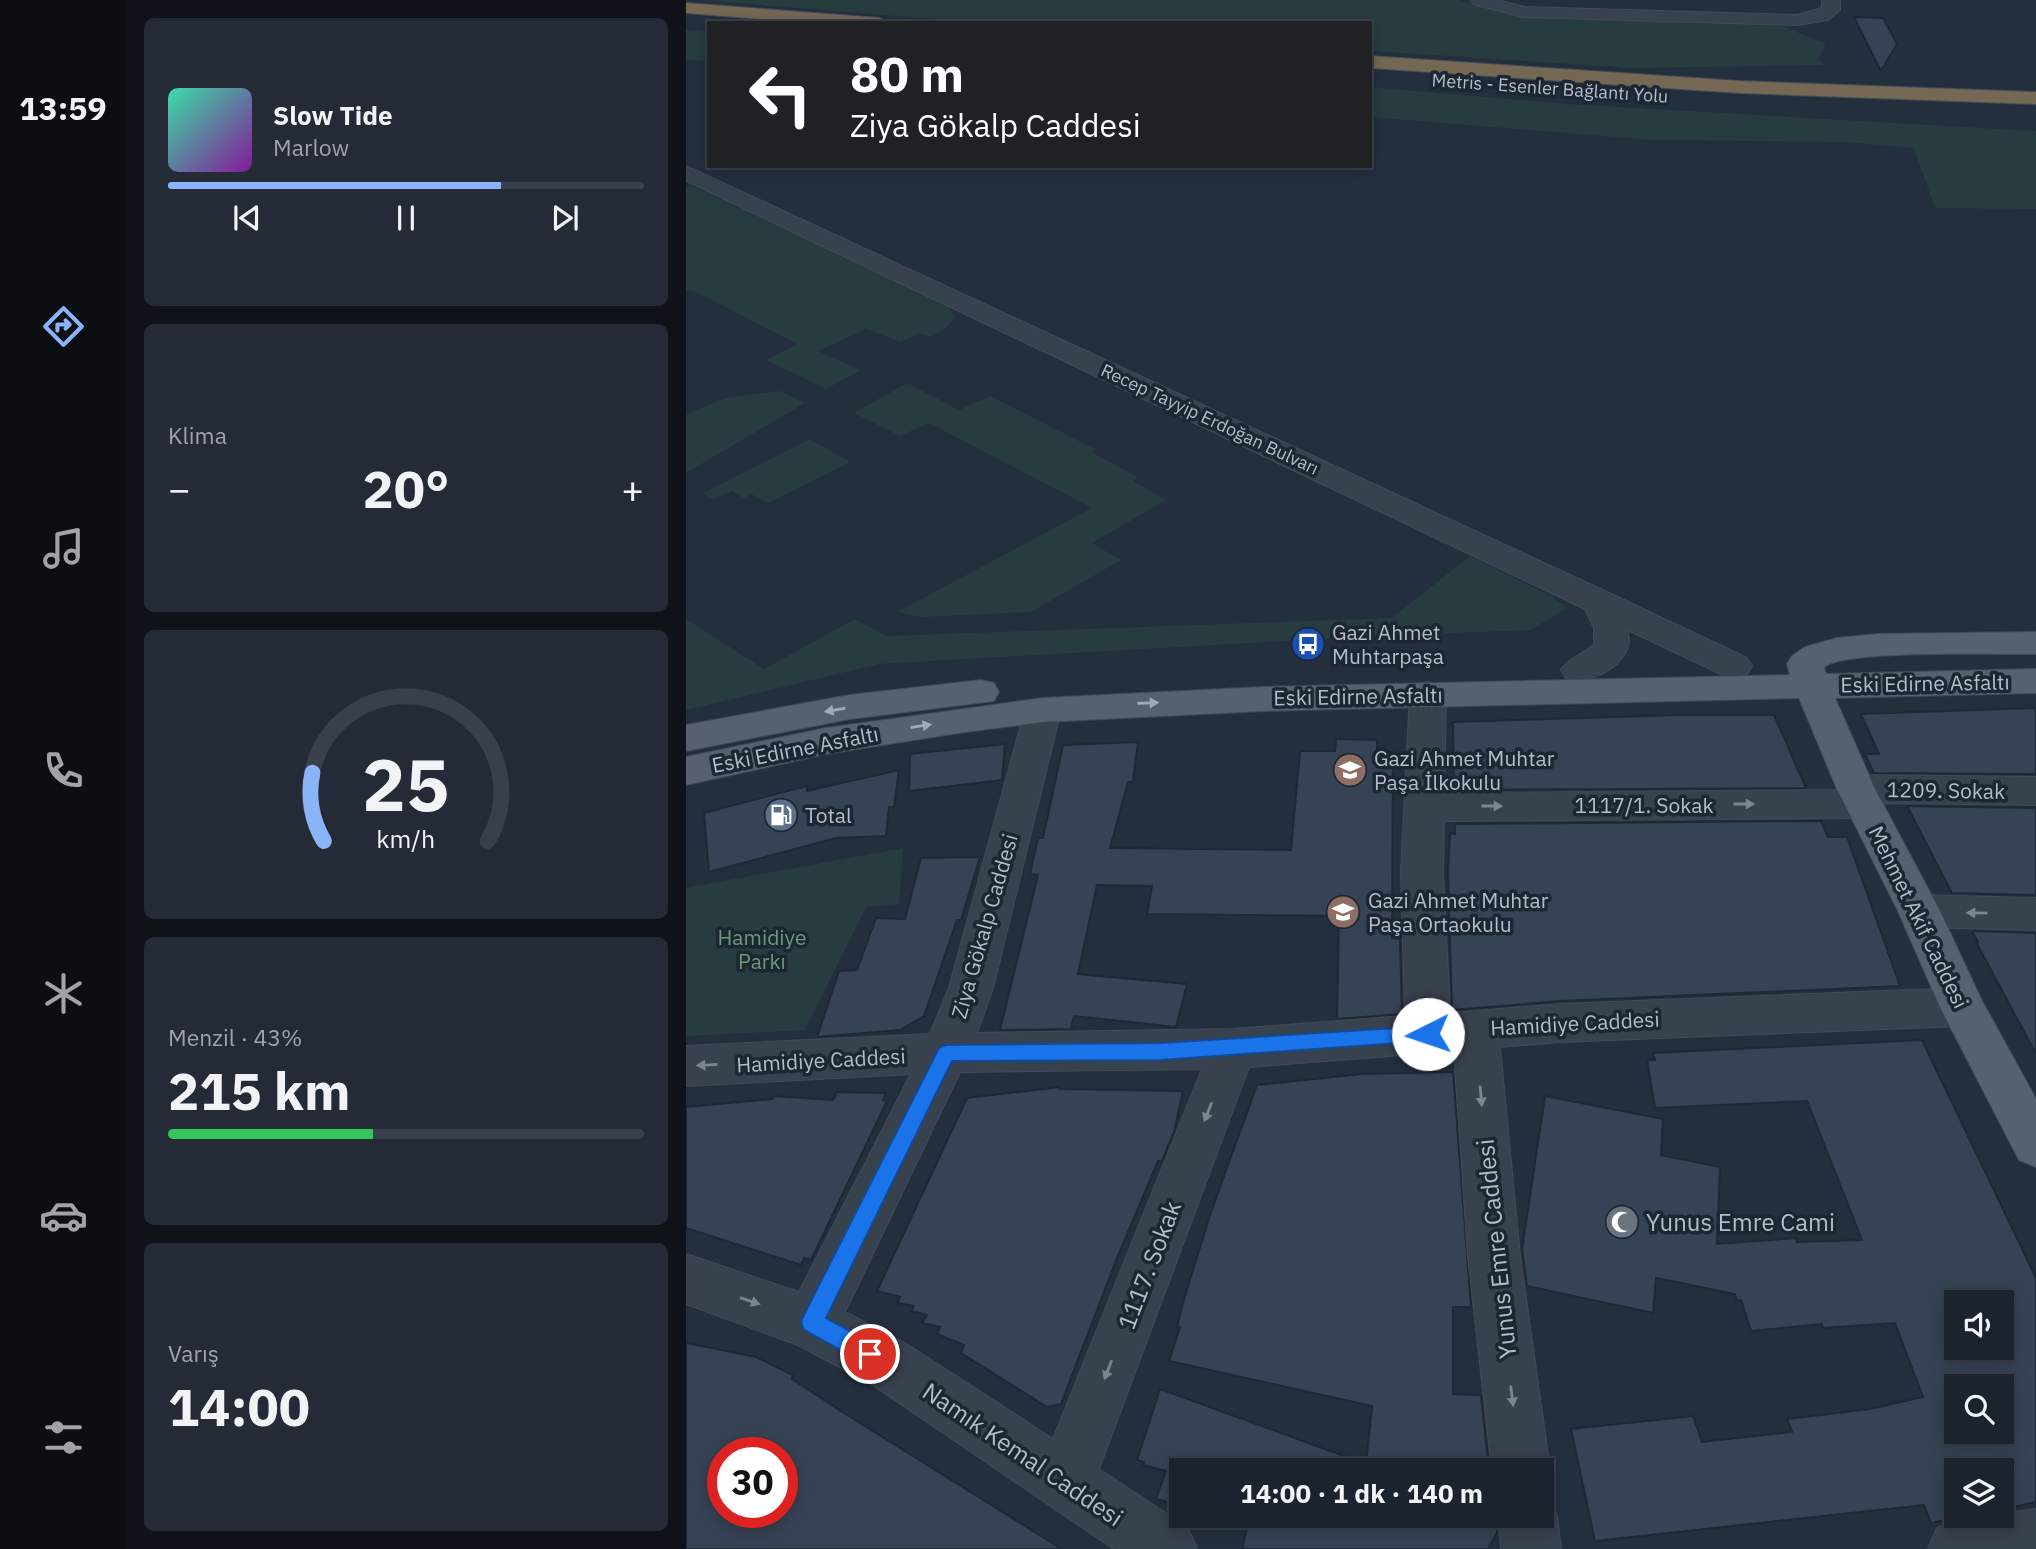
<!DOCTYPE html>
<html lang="tr">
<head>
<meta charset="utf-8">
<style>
	:root { --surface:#1b232e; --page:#242b36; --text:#f1f3f6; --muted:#a0a4aa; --line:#39404a; --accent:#8ab4f8 }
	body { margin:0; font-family:"IBM Plex Sans",sans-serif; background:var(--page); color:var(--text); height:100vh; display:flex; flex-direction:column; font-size:26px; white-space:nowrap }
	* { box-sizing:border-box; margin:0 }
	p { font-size:23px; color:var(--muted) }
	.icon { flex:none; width:38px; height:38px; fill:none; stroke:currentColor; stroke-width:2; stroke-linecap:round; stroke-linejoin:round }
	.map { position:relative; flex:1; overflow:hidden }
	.panel { display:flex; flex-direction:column; gap:18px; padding:18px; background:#0f1319; width:560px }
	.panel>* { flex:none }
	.top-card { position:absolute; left:21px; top:21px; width:665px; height:147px; border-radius:0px; box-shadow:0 4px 18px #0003,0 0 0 2px var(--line); background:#202124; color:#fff; overflow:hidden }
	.buttons { position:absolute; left:1258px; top:1290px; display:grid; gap:14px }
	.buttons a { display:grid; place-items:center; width:70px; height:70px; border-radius:0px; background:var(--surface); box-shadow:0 4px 18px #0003,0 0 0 2px var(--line); font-size:35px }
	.speed { position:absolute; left:21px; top:1437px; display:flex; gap:14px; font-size:35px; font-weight:700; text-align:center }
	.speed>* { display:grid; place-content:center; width:91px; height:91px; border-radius:50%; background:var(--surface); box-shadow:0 4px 18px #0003,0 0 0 2px var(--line); line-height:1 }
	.speed .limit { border:10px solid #d22; background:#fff; color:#111 }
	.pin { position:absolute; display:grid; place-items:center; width:60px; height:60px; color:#fff; margin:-30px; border:4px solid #fff; border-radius:50%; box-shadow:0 2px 7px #0007 }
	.me { position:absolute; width:77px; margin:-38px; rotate:266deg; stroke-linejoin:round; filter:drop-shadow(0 0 5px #0008) }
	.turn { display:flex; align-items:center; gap:24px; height:147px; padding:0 28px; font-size:32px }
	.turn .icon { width:91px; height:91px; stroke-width:2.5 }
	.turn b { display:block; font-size:49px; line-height:60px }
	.big { font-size:52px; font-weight:700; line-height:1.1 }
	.panel .widget { flex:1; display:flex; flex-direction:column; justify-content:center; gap:10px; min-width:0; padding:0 24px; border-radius:10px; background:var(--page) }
	.panel .dial { align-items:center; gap:0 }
	.dial svg { height:182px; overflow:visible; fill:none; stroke:var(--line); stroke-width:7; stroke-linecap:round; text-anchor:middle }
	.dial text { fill:var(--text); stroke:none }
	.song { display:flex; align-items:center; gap:21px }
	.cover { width:84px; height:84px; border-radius:10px; background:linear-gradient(135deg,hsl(160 70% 55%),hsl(290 70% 35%)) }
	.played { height:7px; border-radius:4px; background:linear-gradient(90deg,var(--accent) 70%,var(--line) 70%) }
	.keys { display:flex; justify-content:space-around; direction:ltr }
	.heat { display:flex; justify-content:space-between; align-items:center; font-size:38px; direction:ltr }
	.charge { height:10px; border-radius:5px; background:linear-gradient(90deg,#34c759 43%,var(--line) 0) }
	.trip { position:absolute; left:483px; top:1458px; width:385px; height:70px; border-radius:0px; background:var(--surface); box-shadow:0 4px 18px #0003,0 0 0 2px var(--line); font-weight:700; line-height:70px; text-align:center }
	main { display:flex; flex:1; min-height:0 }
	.menu { display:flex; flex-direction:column; width:126px; justify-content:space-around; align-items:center; background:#0b0e12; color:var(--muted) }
	.menu .icon { width:49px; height:49px }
	.menu .on { color:var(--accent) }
	.menu b { font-size:32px; color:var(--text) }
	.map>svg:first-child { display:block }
	.green { fill:#263c3f }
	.building { fill:#364354; stroke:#1f2835; stroke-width:2; fill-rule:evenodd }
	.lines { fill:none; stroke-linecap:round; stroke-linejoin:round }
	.minor-casing { stroke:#414a57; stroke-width:2 }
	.major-casing { stroke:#414a57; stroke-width:2 }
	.highway-casing { stroke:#434c59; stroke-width:2 }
	.minor { fill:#38414e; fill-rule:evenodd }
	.major { fill:#56606e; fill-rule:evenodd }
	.highway { fill:#746855; fill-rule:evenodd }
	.oneway { fill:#a1aab7 }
	.oneway2 { fill:#7c8592 }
	.route { fill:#1a73e8; stroke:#114b97; stroke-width:2 }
	.labels { text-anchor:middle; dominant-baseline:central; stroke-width:7; stroke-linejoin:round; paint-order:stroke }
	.far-street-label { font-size:18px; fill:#b4bcc9; stroke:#1d2633 }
	.poi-label { font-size:21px; fill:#b4bcc9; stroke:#1d2633; text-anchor:start }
	.street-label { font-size:21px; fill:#b4bcc9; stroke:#1d2633 }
	.park-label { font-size:21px; fill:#6b9a76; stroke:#1d2633 }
	.near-poi-label { font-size:24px; fill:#b4bcc9; stroke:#1d2633; text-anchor:start }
	.near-street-label { font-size:24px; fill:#b4bcc9; stroke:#1d2633 }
</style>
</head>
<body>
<main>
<nav class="menu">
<b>13:59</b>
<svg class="icon on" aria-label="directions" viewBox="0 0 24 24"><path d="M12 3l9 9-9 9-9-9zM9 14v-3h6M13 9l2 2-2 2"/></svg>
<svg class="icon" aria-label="music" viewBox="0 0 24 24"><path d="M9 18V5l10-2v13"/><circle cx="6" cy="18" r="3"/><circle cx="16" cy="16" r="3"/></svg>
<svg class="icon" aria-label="phone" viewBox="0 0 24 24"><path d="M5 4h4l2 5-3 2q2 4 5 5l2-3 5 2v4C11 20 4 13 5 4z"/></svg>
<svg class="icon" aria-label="climate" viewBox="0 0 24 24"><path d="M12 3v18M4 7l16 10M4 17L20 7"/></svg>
<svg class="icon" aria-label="car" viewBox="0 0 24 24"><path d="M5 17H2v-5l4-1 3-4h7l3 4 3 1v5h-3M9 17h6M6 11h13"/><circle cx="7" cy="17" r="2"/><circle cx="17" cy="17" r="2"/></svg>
<svg class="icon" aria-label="filters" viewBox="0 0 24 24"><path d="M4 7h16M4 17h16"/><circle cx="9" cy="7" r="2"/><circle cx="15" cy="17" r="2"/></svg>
</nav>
<section class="panel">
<div class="widget">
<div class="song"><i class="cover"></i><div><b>Slow Tide</b><p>Marlow</p></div></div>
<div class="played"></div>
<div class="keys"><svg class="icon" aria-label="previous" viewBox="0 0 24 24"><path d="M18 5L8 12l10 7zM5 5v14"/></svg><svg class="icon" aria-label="pause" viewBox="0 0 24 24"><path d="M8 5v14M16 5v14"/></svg><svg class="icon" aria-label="next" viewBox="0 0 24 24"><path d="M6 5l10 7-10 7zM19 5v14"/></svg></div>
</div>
<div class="widget"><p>Klima</p>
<div class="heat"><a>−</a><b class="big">20°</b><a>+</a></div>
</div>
<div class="widget dial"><svg viewBox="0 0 100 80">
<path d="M14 69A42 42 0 1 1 86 69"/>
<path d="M14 69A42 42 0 0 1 9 39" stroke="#8ab4f8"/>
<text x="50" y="56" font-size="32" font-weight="700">25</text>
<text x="50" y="72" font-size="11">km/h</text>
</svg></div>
<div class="widget"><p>Menzil · 43%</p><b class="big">215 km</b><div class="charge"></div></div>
<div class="widget"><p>Varış</p><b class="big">14:00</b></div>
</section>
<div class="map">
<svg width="1350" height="1549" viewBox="0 0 1350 1549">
	<rect width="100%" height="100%" fill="#242f3e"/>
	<g class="green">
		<path d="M 13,0 L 773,0 L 831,16 L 1093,25 L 1138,43 L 1139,47 L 1132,59 L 1138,65 L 946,68 L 684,51 L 684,23 L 295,23 Z"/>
		<path d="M 0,30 L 23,32 L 23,61 L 0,60 Z"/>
		<path d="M 684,87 L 881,104 L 1350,131 L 1350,209 L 1249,208 L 1228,148 L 1159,142 L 966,140 L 684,117 Z"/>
		<path d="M 6,186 L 227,288 L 262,306 L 269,317 L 261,327 L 245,337 L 233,333 L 215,342 L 180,329 L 132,351 L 175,370 L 140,389 L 80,360 L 112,344 L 10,292 L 0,290 L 0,187 Z"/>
		<path d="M 221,383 L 273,410 L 304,396 L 409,449 L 407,453 L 452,477 L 447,481 L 480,500 L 406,543 L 435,560 L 345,612 L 235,617 L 211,612 L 406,508 L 243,423 L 214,436 L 168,413 Z"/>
		<path d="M 94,391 L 119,403 L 0,473 L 0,415 L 39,398 Z"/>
		<path d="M 124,439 L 164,462 L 82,503 L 65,494 L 58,498 L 46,491 L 27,499 L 17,493 Z"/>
		<path d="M 784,556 L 865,596 L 881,608 L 845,630 L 685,636 L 193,664 L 0,710 L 0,619 L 78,669 L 169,619 L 200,636 L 706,618 Z"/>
		<path d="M 217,848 L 213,904 L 180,907 L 119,1030 L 0,1036 L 0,888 Z"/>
	</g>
	<g class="building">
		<path d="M 1168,17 L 1197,18 L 1211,44 L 1195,71 Z"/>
		<path d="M 1350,708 L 1350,774 L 1188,773 L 1179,754 L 1193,754 L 1175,714 Z"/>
		<path d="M 994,715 L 1088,715 L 1120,788 L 768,790 L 767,722 Z"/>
		<path d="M 650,739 L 691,740 L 691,752 L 707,752 L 706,938 L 714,939 L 716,1014 L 651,1019 L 653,916 L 461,914 L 466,886 L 411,885 L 392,974 L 501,984 L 490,1027 L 388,1016 L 385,1029 L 314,1030 L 352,875 L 344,874 L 352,838 L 357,838 L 377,745 L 452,742 L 447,782 L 442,782 L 424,848 L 605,850 L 614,751 L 649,751 Z"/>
		<path d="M 319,744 L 316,780 L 223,791 L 224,754 Z"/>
		<path d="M 213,770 L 208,807 L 203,807 L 200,836 L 150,838 L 23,872 L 18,813 L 121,786 L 121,791 Z"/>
		<path d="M 1221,806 L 1350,808 L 1350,895 L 1266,893 Z"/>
		<path d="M 1135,821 L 1142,837 L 1161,837 L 1214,986 L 875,1001 L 766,1010 L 762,871 L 764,833 L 769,834 L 769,824 Z"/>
		<path d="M 294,857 L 275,920 L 271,920 L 238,1016 L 214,1030 L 131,1037 L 153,971 L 171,970 L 190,918 L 219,919 L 235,858 Z"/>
		<path d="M 1286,931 L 1350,933 L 1350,1054 L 1290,942 L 1292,942 Z"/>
		<path d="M 1236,1040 L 1350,1278 L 1350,1502 L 1316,1509 L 1316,1470 L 1270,1470 L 1270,1516 L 1279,1516 L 1245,1523 L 1238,1505 L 909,1541 L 885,1429 L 1007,1416 L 1016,1442 L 1106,1432 L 1101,1419 L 1184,1409 L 1237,1397 L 1209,1323 L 1137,1328 L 1136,1324 L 1065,1331 L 1055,1300 L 1051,1301 L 1049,1294 L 970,1278 L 967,1313 L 841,1286 L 836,1249 L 859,1096 L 977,1119 L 975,1155 L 1034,1167 L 1031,1244 L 1110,1238 L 1111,1242 L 1176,1240 L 1121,1101 L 969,1108 L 961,1060 L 969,1060 L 967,1053 ZM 1270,1302 L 1316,1302 L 1316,1348 L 1270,1348 ZM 1270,1386 L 1316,1386 L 1316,1432 L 1270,1432 Z"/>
		<path d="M 767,1072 L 785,1307 L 767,1307 L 767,1394 L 795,1395 L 803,1470 L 495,1470 L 495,1505 L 470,1499 L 480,1471 L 457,1465 L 458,1462 L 451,1460 L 474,1389 L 680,1464 L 686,1406 L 483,1361 L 494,1327 L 491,1327 L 498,1299 L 525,1212 L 571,1085 L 676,1074 Z"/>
		<path d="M 374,1087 L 374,1089 L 497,1091 L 488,1132 L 476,1161 L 472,1161 L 431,1258 L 375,1404 L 361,1407 L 275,1353 L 278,1345 L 251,1334 L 254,1327 L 236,1323 L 241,1315 L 225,1311 L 228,1306 L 211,1303 L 214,1297 L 191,1291 L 281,1098 Z"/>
		<path d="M 151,1092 L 200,1093 L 197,1100 L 201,1101 L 125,1260 L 118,1258 L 115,1265 L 0,1228 L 0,1107 L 86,1099 L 88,1096 L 147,1100 Z"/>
		<path d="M 0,1343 L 70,1357 L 107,1375 L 106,1379 L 158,1413 L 376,1549 L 0,1549 ZM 37,1452 L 96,1452 L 96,1512 L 37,1512 Z"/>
		<path d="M 545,1516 L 810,1516 L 811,1533 L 802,1549 L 556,1549 L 563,1519 Z"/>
	</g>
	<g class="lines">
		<defs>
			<g id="minor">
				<path d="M 784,0 L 812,0 L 838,7 L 1111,15 L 1136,8 L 1136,0 L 1154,0 L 1154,10 L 1142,20 L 1111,25 L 837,17 L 787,4 Z"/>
				<path d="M 0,166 L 923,593 L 1061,658 L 1066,666 L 1061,674 L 1048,678 L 1035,674 L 942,630 C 942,635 944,642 942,647 C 934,670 902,684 880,678 L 875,670 C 883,657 898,655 908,644 L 908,628 L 899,609 L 0,181 Z"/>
				<path d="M 742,682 L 755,685 L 760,694 L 758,793 L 1151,790 L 1156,779 L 1170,775 L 1350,777 L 1350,805 L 1197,803 L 1192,814 L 1178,818 L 758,821 L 757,872 L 764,1013 L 875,1004 L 1276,988 L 1292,994 L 1298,1007 L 1292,1020 L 1276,1026 L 875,1042 L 814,1047 L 834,1256 L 864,1470 L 856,1490 L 856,1470 L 806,1470 L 782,1256 L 768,1051 L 563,1067 L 413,1469 L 502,1528 L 511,1549 L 428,1549 L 184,1383 L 112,1345 L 0,1304 L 0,1254 L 113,1292 L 225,1074 L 0,1086 L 0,1046 L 244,1034 L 263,988 L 339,710 L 344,701 L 357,698 L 370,701 L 375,710 L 307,988 L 291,1033 L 547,1029 L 719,1016 L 715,872 L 724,694 L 729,685 ZM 516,1069 L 367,1439 L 222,1345 L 159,1312 L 274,1072 Z"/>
				<path d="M 1233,895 L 1350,898 L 1350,930 L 1233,927 L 1218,923 L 1212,911 L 1218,899 Z"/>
				<path d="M 856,1493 L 862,1495 L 871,1516 L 875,1549 L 815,1549 L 812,1516 L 856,1516 Z"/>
				<path d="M 1350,1509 L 1350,1549 L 1242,1549 L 1251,1528 L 1272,1519 Z"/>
			</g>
			<g id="major">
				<path d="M 1350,632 L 1350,654 C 1312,655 1161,649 1138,667 L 1140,674 L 1350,669 L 1350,693 L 1149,698 L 1189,789 L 1254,911 L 1295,999 L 1350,1099 L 1350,1167 L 1333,1160 L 1254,1007 L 1212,911 L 1151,789 L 1113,698 L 577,711 L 357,722 L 279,732 L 140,754 L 0,785 L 0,757 L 140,728 L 357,698 L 577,687 L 1104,675 L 1101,664 L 1106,656 L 1119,647 L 1151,638 L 1191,634 Z"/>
				<path d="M 295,680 L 308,683 L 313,692 L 308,701 L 164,719 L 0,751 L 0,725 L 164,695 Z"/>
			</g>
			<g id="highway">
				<path d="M 0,3 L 194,18 L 203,23 L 123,23 L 0,13 Z"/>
				<path d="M 684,56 L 1054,81 L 1350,92 L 1350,104 L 1054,93 L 684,68 Z"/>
			</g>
		</defs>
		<use href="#minor" class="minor-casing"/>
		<use href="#major" class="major-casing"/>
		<use href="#highway" class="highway-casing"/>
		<use href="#minor" class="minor"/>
		<use href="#major" class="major"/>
		<use href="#highway" class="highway"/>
	</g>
	<defs><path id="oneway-solid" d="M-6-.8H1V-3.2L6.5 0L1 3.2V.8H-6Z" transform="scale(1.75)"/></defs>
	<g class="oneway">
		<use href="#oneway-solid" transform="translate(462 703) rotate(-2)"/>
		<use href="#oneway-solid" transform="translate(149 710) rotate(170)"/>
		<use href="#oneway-solid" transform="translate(235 726) rotate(-9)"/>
	</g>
	<g class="oneway2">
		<use href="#oneway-solid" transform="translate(1058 804)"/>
		<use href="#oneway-solid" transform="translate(806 806)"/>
		<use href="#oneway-solid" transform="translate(1291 913) rotate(-179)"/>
		<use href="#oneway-solid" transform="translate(21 1065) rotate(177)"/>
		<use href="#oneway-solid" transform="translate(795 1096) rotate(85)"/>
		<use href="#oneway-solid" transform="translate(522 1112) rotate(111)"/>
		<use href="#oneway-solid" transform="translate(64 1301) rotate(19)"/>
		<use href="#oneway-solid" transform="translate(422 1370) rotate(111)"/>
		<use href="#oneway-solid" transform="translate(826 1396) rotate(83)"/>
	</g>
	<path class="route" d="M 742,1026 L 749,1028 L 751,1034 L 749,1039 L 742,1041 L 475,1060 L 266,1061 L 140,1318 L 192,1346 L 195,1354 L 192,1362 L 184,1365 L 176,1362 L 118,1330 L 115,1322 L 118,1315 L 253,1048 L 260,1045 L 475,1043 Z"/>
	<defs>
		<symbol id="bus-disc" viewBox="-11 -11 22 22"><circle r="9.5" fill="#1a4fb4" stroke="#1d2633"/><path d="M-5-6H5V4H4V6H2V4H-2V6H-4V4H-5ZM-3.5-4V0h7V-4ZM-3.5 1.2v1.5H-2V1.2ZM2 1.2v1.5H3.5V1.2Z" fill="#fff"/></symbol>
		<symbol id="school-disc" viewBox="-11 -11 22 22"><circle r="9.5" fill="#8d6e63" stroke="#1d2633"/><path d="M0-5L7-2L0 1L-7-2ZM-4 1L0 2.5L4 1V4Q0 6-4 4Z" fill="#fff"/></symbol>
		<symbol id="fuel-disc" viewBox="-11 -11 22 22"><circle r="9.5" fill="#5c6f8a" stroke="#1d2633"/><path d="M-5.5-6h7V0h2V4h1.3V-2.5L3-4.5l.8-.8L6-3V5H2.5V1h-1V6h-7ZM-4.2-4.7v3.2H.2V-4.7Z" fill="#fff"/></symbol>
		<symbol id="mosque-disc" viewBox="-11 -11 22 22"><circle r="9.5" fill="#6b7280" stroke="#1d2633"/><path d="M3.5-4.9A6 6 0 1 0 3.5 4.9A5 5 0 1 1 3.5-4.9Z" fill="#fff"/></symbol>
	</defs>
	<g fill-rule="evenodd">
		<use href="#bus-disc" x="603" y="625" width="38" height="38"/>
		<use href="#school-disc" x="645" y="751" width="38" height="38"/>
		<use href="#fuel-disc" x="76" y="796" width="38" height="38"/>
		<use href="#school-disc" x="638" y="893" width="38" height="38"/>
		<use href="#mosque-disc" x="917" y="1203" width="38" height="38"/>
	</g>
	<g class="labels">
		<g class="far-street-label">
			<text transform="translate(864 88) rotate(4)">Metris - Esenler Bağlantı Yolu</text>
			<text transform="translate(524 419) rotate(25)">Recep Tayyip Erdoğan Bulvarı</text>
		</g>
		<g class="poi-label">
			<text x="646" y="632">Gazi Ahmet<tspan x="646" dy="24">Muhtarpaşa</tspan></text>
			<text x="688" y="758">Gazi Ahmet Muhtar<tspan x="688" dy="24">Paşa İlkokulu</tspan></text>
			<text x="119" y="815">Total</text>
			<text x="682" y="900">Gazi Ahmet Muhtar<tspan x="682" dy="24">Paşa Ortaokulu</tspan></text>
		</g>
		<g class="street-label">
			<text transform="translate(1239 683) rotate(-1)">Eski Edirne Asfaltı</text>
			<text transform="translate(672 696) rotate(-1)">Eski Edirne Asfaltı</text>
			<text transform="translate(109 749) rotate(-11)">Eski Edirne Asfaltı</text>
			<text transform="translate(1260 790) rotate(1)">1209. Sokak</text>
			<text x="958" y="805">1117/1. Sokak</text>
			<text transform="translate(1233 917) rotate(64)">Mehmet Akif Caddesi</text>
			<text transform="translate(298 926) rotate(-74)">Ziya Gökalp Caddesi</text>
			<text transform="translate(889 1023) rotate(-3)">Hamidiye Caddesi</text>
			<text transform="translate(135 1060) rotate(-3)">Hamidiye Caddesi</text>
		</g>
		<g class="park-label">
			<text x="76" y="937">Hamidiye<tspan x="76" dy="24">Parkı</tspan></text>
		</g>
		<g class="near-poi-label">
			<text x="960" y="1222">Yunus Emre Cami</text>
		</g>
		<g class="near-street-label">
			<text transform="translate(810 1249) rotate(-96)">Yunus Emre Caddesi</text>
			<text transform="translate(463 1265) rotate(-69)">1117. Sokak</text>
			<text transform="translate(337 1454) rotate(34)">Namık Kemal Caddesi</text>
		</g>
	</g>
</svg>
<div class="buttons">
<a><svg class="icon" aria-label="sound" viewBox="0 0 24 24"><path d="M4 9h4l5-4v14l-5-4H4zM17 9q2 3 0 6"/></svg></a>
<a><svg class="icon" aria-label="search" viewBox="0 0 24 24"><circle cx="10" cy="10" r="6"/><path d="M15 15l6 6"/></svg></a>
<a><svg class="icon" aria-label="layers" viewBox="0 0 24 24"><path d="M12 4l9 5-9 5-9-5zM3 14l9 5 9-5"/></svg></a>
</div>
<div class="speed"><div class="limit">30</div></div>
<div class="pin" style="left:184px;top:1354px;background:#d93025"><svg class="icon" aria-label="arrive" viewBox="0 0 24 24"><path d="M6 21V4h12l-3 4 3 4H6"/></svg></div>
<svg class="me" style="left:742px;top:1034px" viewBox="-20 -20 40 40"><circle r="19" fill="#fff"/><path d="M0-13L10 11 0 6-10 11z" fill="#1a73e8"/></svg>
<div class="trip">14:00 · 1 dk · 140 m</div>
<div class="top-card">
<div class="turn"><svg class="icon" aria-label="left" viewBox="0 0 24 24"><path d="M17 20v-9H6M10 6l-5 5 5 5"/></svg><div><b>80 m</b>Ziya Gökalp Caddesi</div></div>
</div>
</div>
</main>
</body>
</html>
